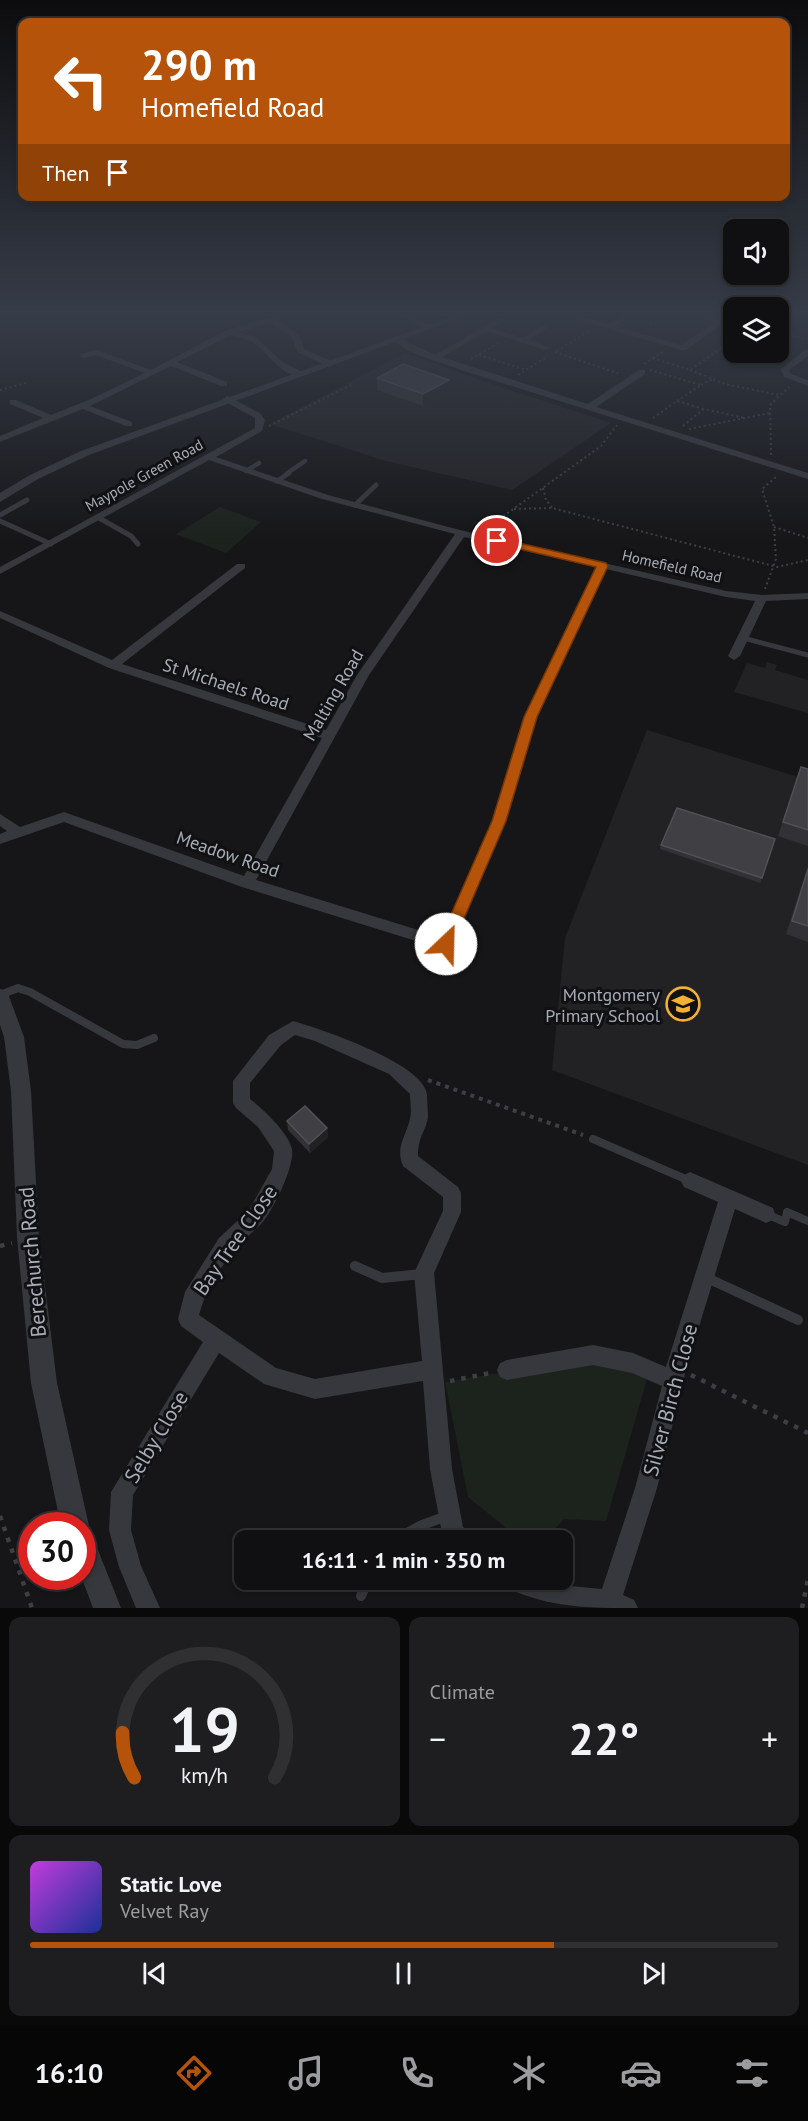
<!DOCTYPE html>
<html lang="en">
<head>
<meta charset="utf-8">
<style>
	:root { --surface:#101012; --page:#1e1e20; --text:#f1f3f6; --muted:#9c9d9f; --line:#303032; --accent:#b45309 }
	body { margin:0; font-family:"PT Sans",sans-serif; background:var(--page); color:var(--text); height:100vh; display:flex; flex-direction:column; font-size:22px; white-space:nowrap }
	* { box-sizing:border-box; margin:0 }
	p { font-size:20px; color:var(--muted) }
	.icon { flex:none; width:33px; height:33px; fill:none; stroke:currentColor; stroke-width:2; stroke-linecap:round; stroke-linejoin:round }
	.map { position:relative; height:1608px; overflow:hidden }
	.sheet { display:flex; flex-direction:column; gap:9px; padding:9px; background:#09090a; flex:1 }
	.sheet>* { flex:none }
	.guide { position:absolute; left:18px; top:18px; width:772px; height:183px; border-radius:12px; box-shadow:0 3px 9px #0003,0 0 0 2px var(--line); background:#b45309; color:#fff; overflow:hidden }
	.buttons { position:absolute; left:723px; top:219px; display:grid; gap:12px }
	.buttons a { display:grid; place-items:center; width:66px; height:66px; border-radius:12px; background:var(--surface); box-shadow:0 3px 9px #0003,0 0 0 2px var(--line); font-size:30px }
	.speed { position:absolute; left:18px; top:1512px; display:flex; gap:12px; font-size:30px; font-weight:700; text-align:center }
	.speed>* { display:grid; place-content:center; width:78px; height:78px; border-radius:50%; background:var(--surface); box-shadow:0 3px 9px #0003,0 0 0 2px var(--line); line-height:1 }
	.speed .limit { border:9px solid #d22; background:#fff; color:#111 }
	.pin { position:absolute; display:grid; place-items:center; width:51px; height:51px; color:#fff; margin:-26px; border:3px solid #fff; border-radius:50%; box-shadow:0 2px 6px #0007 }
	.me { position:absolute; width:66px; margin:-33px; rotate:24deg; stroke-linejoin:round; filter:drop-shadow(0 0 4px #0008) }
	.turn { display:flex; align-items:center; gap:21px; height:126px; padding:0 24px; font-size:27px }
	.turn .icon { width:78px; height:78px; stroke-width:2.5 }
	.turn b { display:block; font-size:42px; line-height:51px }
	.then { display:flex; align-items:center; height:57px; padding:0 24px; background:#0003; gap:12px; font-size:22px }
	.big { font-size:45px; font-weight:700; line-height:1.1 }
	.sheet .tile { flex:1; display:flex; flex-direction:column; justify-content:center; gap:9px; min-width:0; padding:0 21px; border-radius:12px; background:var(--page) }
	.sheet .dial { align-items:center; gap:0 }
	.dial svg { height:156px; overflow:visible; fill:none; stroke:var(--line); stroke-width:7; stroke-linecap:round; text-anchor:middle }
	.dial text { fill:var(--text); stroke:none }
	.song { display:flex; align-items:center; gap:18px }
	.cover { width:72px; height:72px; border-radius:9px; background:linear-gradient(135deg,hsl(290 70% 55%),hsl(230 70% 35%)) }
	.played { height:6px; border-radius:3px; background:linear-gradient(90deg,var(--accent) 70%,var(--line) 70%) }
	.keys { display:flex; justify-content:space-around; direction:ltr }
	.heat { display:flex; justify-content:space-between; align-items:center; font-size:33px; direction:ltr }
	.sheet .tiles { flex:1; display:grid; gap:9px; grid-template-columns:1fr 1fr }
	.tile:last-child { grid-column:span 2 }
	.trip { position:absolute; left:234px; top:1530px; width:339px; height:60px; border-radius:12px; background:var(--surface); box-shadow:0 3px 9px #0003,0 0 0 2px var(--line); font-weight:700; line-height:60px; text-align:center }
	.tabs { display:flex; height:96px; justify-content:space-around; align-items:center; background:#060607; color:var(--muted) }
	.tabs .icon { width:42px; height:42px }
	.tabs .active { color:var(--accent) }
	.tabs b { font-size:27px; color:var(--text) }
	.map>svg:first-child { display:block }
	.built { fill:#222225 }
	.green { fill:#1c231d }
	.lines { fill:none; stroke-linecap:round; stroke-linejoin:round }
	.path-far2 { stroke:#3d3f44; stroke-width:2; stroke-dasharray:2 3; stroke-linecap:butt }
	.path-far1 { stroke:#3d3f44; stroke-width:4; stroke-dasharray:4 5; stroke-linecap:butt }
	.path { stroke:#3d3f44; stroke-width:4.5; stroke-dasharray:4.5 7; stroke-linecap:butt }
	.service-far3 { stroke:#37383d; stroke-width:4.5 }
	.service-far2 { stroke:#37383d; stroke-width:5 }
	.service-far1 { stroke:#37383d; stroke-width:8 }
	.service { stroke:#37383d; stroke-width:10 }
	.minor { fill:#37383d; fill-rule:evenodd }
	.tertiary { fill:#37383d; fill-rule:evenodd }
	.wall { fill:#323236 }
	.shaded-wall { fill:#212124 }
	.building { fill:#3f3f44; stroke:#4f5156; stroke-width:1.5 }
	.route { fill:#b45309; stroke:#753606; stroke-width:1.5 }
	.labels { text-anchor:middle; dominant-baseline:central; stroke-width:6; stroke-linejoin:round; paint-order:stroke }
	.far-street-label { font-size:15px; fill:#a8adb8; stroke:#111113 }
	.street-label { font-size:18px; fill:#a8adb8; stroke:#111113 }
	.poi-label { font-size:18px; fill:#a8adb8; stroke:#111113; text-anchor:end }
	.near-street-label { font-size:21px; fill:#a8adb8; stroke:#111113 }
</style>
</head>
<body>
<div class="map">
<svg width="808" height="1608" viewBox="0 0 808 1608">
	<rect width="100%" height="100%" fill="#161618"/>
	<g class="built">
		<path d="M 405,353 L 483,381 L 611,423 L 512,490 L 386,461 L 270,424 Z"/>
		<path d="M 767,662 L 777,665 L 775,670 L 808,680 L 808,713 L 734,692 L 747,663 L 765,668 Z"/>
		<path d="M 647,730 L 808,780 L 808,1165 L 552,1070 L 565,938 Z"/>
	</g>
	<g class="green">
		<path d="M 220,507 L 261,522 L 226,553 L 176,534 Z"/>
		<path d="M 597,1357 L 647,1379 L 606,1521 L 564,1519 L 545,1540 L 521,1540 L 468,1497 L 445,1382 Z"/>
	</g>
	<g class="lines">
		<g class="path-far2">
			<path d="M 646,329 L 665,317"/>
			<path d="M 778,332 L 808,339"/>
			<path d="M 557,351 L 589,331"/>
			<path d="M 555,352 L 620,374"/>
			<path d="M 479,355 L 526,370"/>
			<path d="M 653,358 L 690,370 L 734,339"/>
			<path d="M 471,359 L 499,343"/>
			<path d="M 644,364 L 664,351"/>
			<path d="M 650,370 L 701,385 L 677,401"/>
			<path d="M 690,370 L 725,384 L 779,395"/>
			<path d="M 518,375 L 548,356"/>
			<path d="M 701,385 L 714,378"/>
			<path d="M 0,390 L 26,383"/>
			<path d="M 653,418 L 677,401 L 704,409"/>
			<path d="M 269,426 L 353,384"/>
			<path d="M 683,426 L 704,409 L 744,418"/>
			<path d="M 689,429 L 770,413"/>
			<path d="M 771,455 L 770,405 L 789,387"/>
			<path d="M 543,488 L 546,500 L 552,507"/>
			<path d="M 514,509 L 552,508 L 777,567 L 808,560"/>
			<path d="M 774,527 L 808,538"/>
			<path d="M 487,528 L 601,446 L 617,425"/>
			<path d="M 765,589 L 776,559 L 774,527 L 762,489 L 776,477"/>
		</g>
		<path class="path-far1" d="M 428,1080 L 583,1135"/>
		<g class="path">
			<path d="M 0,1246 L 12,1243"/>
			<path d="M 691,1375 L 808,1433"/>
			<path d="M 450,1381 L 490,1373"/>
			<path d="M 0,1516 L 32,1608"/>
			<path d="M 802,1608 L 808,1579"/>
		</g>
		<g class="service-far3">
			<path d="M 406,317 L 427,327"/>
			<path d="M 575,317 L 683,348"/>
			<path d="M 524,340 L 546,326"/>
			<path d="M 246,471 L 259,463"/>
			<path d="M 286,474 L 305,461"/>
		</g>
		<g class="service-far2">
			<path d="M 277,481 L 289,473"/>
			<path d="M 355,505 L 376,485"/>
			<path d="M 0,515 L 27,500"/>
			<path d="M 99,518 L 131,536 L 138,544"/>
			<path d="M 0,521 L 51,544"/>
			<path d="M 743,638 L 808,655"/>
		</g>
		<g class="service-far1">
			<path d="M 0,995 L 18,988 L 30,992 L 123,1044 L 137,1045 L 154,1038"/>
			<path d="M 593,1139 L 690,1181"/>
			<path d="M 766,1214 L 785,1222 L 787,1212 L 808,1221"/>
		</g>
		<g class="service">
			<path d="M 355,1266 L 382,1278 L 422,1274"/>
			<path d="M 705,1277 L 798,1320"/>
			<path d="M 394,1540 L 422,1525 L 447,1516"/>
			<path d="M 361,1596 L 368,1580"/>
		</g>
		<g class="minor">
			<path d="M 272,317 L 281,317 L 276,320 L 299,334 L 304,349 L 331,361 L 331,365 L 325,365 L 297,352 L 292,337 L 270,323 L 238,332 L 257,338 L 281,361 L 302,372 L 302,376 C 279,377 268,350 250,341 C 244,338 237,337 231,335 L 177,362 L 227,382 L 227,386 L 221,386 L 171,366 L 90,406 L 132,422 L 132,426 L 126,426 L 83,409 L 0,442 L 0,436 L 43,418 L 10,404 L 10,400 L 16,400 L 51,415 L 91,399 L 145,373 L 96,355 L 84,358 L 80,356 L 81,354 L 96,350 L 151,370 L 227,330 Z"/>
			<path d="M 501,317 L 510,317 L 492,328 L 552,348 L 545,350 L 487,331 L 442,357 L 588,404 L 639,370 L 645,370 L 645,374 L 596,407 L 808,473 L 808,479 L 464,371 L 413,353 L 390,339 L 397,337 L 435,355 Z"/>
			<path d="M 621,317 L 630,317 L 612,328 L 605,326 Z"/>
			<path d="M 703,317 L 719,317 L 722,324 L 686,350 L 680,350 L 680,346 L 714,323 L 713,321 Z"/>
			<path d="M 805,350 L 808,350 L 808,356 L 789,370 L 791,374 L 808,380 L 808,386 L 784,377 L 781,369 Z"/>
			<path d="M 227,396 L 261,414 L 265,420 L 262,431 L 216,457 L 328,495 L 460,530 L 726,591 L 762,595 L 808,593 L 808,599 L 766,601 L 740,656 L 734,660 L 728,656 L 755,601 L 726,597 L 606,569 L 537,718 L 506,821 L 453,944 L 450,948 L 445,950 L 242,887 L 64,822 L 0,844 L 0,834 L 7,831 L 0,826 L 0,814 L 20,827 L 64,812 L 244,876 L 322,738 L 109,668 L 0,618 L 0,611 L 112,660 L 237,564 L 245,564 L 245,568 L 122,664 L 326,730 L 357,675 L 455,534 L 322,499 L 209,460 L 0,574 L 0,567 L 255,428 L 255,418 L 224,401 L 223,399 ZM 464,537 L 596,567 L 525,718 L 492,821 L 441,937 L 256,880 L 369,675 Z"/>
			<path d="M 293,1021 C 321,1029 423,1063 427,1094 C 427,1101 428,1110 428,1117 C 426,1131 418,1136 418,1156 L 458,1187 L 461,1193 L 461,1212 L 434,1273 L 452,1469 L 463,1527 L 469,1532 L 472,1540 L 445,1540 L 442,1533 L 430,1469 L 423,1381 L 315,1399 L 264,1384 L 219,1353 L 133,1495 L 131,1530 L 141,1566 L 160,1608 L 136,1608 L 119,1567 L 109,1530 L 111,1492 L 203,1342 L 181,1326 L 178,1319 L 185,1292 L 219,1238 L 249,1210 L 272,1169 L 274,1151 L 258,1127 L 236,1108 L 233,1103 L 233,1081 L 269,1035 ZM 295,1035 L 315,1041 L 389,1074 L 410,1094 C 410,1102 412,1111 410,1119 C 406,1136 395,1147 403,1166 L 443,1197 L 443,1211 L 414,1273 L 422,1361 L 315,1379 L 276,1368 L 199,1315 C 205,1292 217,1273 231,1254 C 239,1243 251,1234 261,1224 C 273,1211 295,1166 292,1149 C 288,1132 263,1109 250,1099 L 250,1083 L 281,1045 Z"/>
			<path d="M 690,1172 L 773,1208 L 775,1214 L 773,1220 L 766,1223 L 735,1209 L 687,1366 L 657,1488 L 623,1595 L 634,1600 L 638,1608 C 589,1608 551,1608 507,1588 L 504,1580 L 540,1580 L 570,1586 L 602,1589 L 635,1488 L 662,1386 L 632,1373 L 593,1365 L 507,1380 L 500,1377 L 497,1370 L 500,1363 L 507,1360 L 593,1345 L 633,1353 L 666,1367 L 718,1202 L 684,1187 L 681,1181 L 684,1175 Z"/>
		</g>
		<g class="tertiary">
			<path d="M 450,317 L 463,317 L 89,455 L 38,479 L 0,502 L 0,493 L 30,475 L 81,451 Z"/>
			<path d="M 0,989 L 7,991 L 24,1037 L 31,1091 L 39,1237 L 57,1383 L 89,1526 L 86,1533 L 92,1535 L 121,1608 L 93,1608 L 81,1576 L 82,1576 L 82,1526 L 61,1526 L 31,1383 L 17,1237 L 11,1091 L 4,1037 L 0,1025 Z"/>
		</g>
	</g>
	<g class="wall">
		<path d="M 379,317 L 395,317 L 387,320 Z"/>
		<path d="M 377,378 L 449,380 L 448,391 L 423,406 L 377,390 Z"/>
		<path d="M 801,767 L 808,769 L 808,846 L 778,836 Z"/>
		<path d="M 775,839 L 760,883 L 660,849 L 661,845 Z"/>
		<path d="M 808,866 L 808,942 L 786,934 Z"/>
		<path d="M 287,1121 L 327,1128 L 328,1137 L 310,1153 L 288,1130 Z"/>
	</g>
	<g class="shaded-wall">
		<path d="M 387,317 L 395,317 L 387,320 Z"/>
		<path d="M 449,380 L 448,391 L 423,406 L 423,394 Z"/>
		<path d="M 327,1128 L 328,1137 L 310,1153 L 309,1144 Z"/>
	</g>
	<g class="building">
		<path d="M 403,364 L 449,380 L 423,394 L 377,378 Z"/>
		<path d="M 801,767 L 808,769 L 808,830 L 783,822 Z"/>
		<path d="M 677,808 L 775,839 L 762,878 L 661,845 Z"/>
		<path d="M 808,869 L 808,926 L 792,921 Z"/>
		<path d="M 305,1106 L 327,1128 L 309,1144 L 287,1121 Z"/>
	</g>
	<linearGradient id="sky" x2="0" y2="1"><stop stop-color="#0c0c0d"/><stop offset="0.58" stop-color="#363c48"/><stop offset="1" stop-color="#363c48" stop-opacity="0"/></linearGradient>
	<rect width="808" height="542" fill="url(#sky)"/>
	<path class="route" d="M 497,538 L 606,563 L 608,566 L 537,717 L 506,821 L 453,944 L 451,949 L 440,949 L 438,944 L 492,821 L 524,717 L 596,567 L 494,543 L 494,539 Z"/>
	<defs>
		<symbol id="school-ring" viewBox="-11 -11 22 22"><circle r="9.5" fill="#111113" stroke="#f2b134" stroke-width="1.5"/><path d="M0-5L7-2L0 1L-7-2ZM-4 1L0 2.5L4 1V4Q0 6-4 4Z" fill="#f2b134"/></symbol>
	</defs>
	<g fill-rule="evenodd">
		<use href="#school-ring" x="664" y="985" width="38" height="38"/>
	</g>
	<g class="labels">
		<g class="far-street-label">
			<text transform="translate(144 475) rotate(-29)">Maypole Green Road</text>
			<text transform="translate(672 566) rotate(13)">Homefield Road</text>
		</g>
		<g class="street-label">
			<text transform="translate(226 684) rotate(18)">St Michaels Road</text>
			<text transform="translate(333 695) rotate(-60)">Malting Road</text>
			<text transform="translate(228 854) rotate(19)">Meadow Road</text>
		</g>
		<g class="poi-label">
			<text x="660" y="994">Montgomery<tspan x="660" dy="21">Primary School</tspan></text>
		</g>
		<g class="near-street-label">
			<text transform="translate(235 1240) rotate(-55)">Bay Tree Close</text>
			<text transform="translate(32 1262) rotate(-95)">Berechurch Road</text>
			<text transform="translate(670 1400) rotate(-75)">Silver Birch Close</text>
			<text transform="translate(156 1437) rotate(-59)">Selby Close</text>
		</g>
	</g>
</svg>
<div class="buttons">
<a><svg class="icon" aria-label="sound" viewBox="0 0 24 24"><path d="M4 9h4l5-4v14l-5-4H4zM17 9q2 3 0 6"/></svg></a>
<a><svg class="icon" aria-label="layers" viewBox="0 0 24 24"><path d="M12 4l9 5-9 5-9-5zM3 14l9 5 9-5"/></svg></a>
</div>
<div class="speed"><div class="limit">30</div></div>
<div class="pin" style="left:497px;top:541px;background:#d93025"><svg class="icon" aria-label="arrive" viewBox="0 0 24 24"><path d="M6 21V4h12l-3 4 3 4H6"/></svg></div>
<svg class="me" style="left:446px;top:944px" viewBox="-20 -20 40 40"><circle r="19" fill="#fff"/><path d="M0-13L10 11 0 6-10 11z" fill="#b45309"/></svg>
<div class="trip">16:11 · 1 min · 350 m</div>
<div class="guide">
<div class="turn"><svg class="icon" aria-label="left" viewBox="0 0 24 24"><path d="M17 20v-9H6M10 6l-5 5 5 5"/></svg><div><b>290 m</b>Homefield Road</div></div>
<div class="then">Then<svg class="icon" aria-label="arrive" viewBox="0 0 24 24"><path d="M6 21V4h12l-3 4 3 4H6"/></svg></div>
</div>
</div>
<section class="sheet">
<div class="tiles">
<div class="tile dial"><svg viewBox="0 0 100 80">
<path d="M14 69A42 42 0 1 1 86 69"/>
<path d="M14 69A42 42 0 0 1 8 46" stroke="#b45309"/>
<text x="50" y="56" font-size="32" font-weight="700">19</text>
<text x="50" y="72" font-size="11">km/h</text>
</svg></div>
<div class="tile"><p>Climate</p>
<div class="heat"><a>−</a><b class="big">22°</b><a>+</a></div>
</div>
<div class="tile">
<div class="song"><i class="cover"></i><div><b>Static Love</b><p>Velvet Ray</p></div></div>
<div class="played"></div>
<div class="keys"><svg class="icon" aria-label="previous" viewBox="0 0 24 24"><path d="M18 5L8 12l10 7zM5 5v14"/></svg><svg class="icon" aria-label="pause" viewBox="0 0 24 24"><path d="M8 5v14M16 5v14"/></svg><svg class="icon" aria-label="next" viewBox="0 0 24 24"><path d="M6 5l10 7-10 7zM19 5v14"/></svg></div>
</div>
</div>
</section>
<nav class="tabs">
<b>16:10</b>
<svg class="icon active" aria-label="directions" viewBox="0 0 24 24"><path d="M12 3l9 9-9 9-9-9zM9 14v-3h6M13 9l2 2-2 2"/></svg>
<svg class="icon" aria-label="music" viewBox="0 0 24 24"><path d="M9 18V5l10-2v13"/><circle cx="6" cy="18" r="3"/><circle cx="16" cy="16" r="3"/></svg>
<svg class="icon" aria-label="phone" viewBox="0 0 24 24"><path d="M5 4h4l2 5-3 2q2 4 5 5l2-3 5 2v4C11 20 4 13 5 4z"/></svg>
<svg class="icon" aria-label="climate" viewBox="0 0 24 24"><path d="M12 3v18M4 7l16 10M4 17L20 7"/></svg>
<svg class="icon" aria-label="car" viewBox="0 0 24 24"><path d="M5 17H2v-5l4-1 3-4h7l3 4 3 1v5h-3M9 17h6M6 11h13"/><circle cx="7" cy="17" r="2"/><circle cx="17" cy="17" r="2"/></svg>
<svg class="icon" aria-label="filters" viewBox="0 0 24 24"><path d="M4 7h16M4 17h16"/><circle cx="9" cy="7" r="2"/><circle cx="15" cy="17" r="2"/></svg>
</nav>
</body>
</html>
